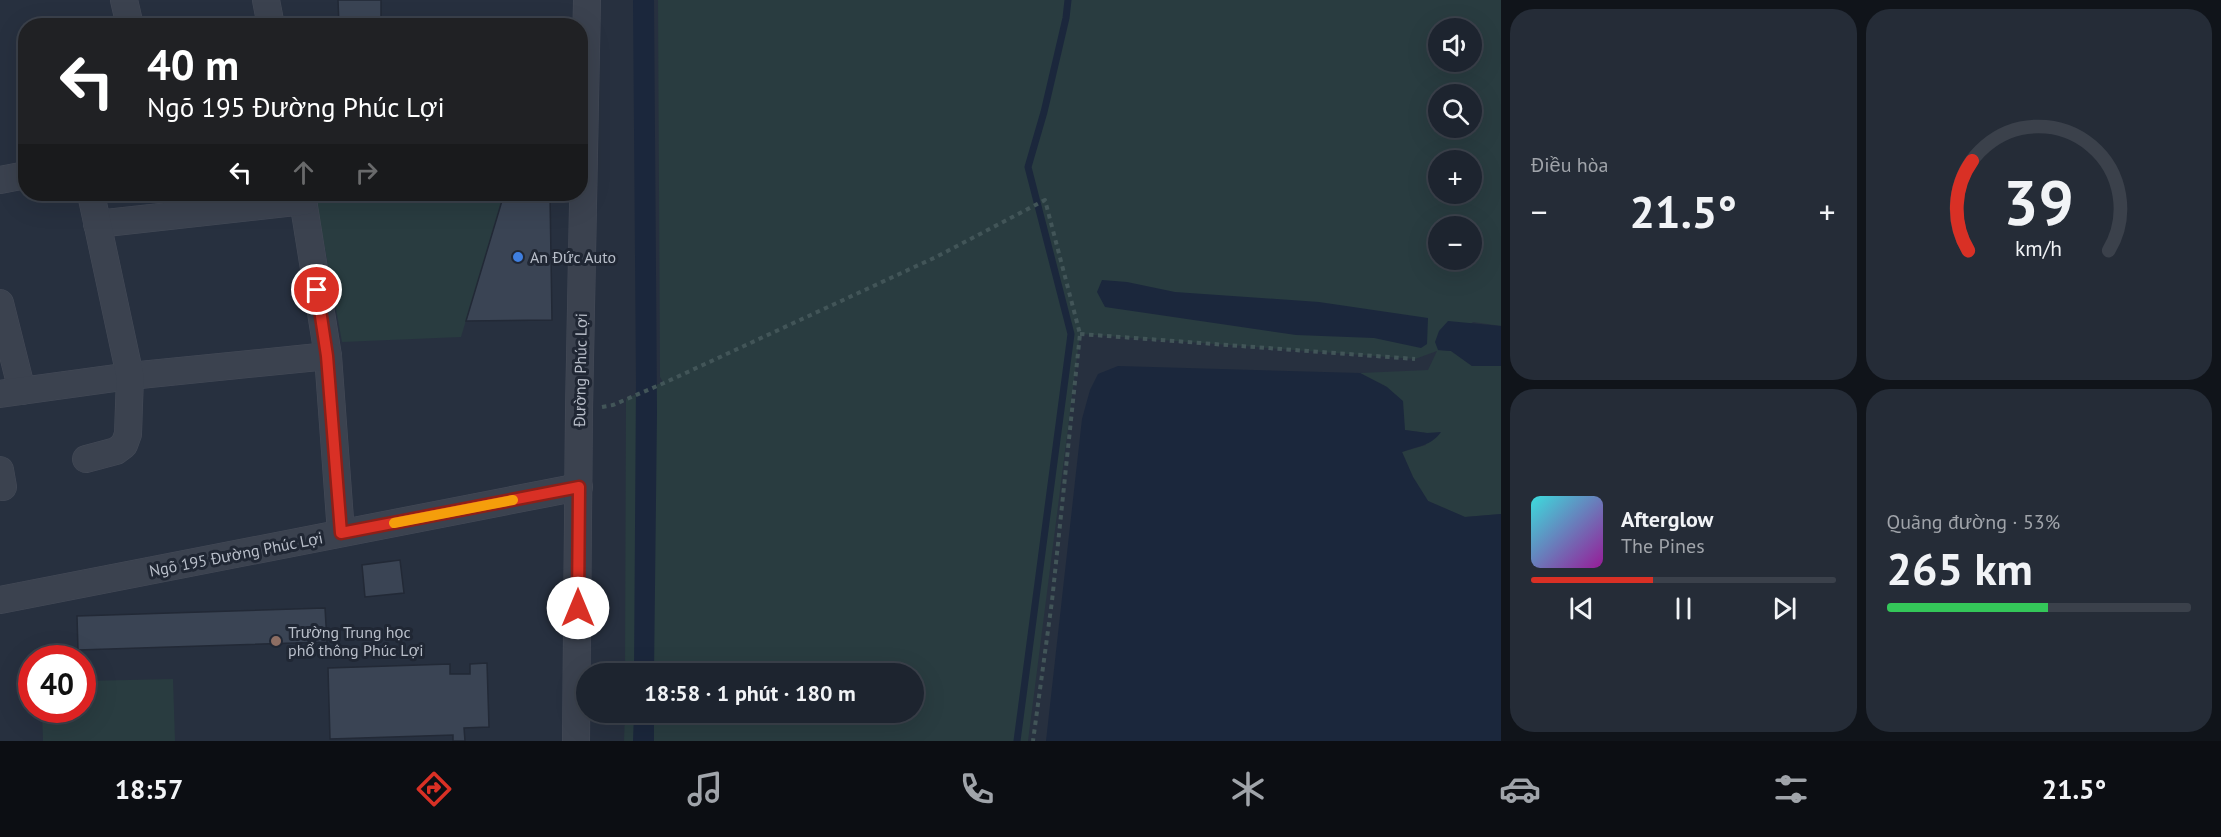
<!DOCTYPE html>
<html lang="vi">
<head>
<meta charset="utf-8">
<style>
	:root { --surface:#1d242f; --page:#252c37; --text:#f1f3f6; --muted:#a0a4aa; --line:#3b414b; --accent:#d93025 }
	body { margin:0; font-family:"PT Sans",sans-serif; background:var(--page); color:var(--text); height:100vh; display:flex; flex-direction:column; font-size:22px; white-space:nowrap }
	* { box-sizing:border-box; margin:0 }
	p { font-size:20px; color:var(--muted) }
	.icon { flex:none; width:33px; height:33px; fill:none; stroke:currentColor; stroke-width:2; stroke-linecap:round; stroke-linejoin:round }
	.map { position:relative; flex:1; overflow:hidden }
	.side { display:flex; flex-direction:column; gap:9px; padding:9px; background:#10141a; width:720px }
	.side>* { flex:none }
	.top-card { position:absolute; left:18px; top:18px; width:570px; height:183px; border-radius:24px; box-shadow:0 6px 24px #0002,0 0 0 2px var(--line); background:#202124; color:#fff; overflow:hidden }
	.tools { position:absolute; left:1428px; top:18px; display:grid; gap:12px }
	.tools a { display:grid; place-items:center; width:54px; height:54px; border-radius:50%; background:var(--surface); box-shadow:0 6px 24px #0002,0 0 0 2px var(--line); font-size:30px }
	.speed { position:absolute; left:18px; top:645px; display:flex; gap:12px; font-size:30px; font-weight:700; text-align:center }
	.speed>* { display:grid; place-content:center; width:78px; height:78px; border-radius:50%; background:var(--surface); box-shadow:0 6px 24px #0002,0 0 0 2px var(--line); line-height:1 }
	.speed .limit { border:9px solid #d22; background:#fff; color:#111 }
	.pin { position:absolute; display:grid; place-items:center; width:51px; height:51px; color:#fff; margin:-26px; border:3px solid #fff; border-radius:50%; box-shadow:0 2px 6px #0007 }
	.me { position:absolute; width:66px; margin:-33px; rotate:0deg; stroke-linejoin:round; filter:drop-shadow(0 0 4px #0008) }
	.turn { display:flex; align-items:center; gap:21px; height:126px; padding:0 30px; font-size:27px }
	.turn .icon { width:78px; height:78px; stroke-width:2.5 }
	.turn b { display:block; font-size:42px; line-height:51px }
	.lanes { display:flex; align-items:center; height:57px; padding:0 30px; background:#0003; justify-content:center; gap:30px; direction:ltr }
	.lanes .off { opacity:.35 }
	.big { font-size:45px; font-weight:700; line-height:1.1 }
	.side .card { flex:1; display:flex; flex-direction:column; justify-content:center; gap:9px; min-width:0; padding:0 21px; border-radius:24px; background:var(--page) }
	.side .dial { align-items:center; gap:0 }
	.dial svg { height:156px; overflow:visible; fill:none; stroke:var(--line); stroke-width:7; stroke-linecap:round; text-anchor:middle }
	.dial text { fill:var(--text); stroke:none }
	.song { display:flex; align-items:center; gap:18px }
	.cover { width:72px; height:72px; border-radius:9px; background:linear-gradient(135deg,hsl(180 70% 55%),hsl(300 70% 35%)) }
	.played { height:6px; border-radius:3px; background:linear-gradient(90deg,var(--accent) 40%,var(--line) 40%) }
	.keys { display:flex; justify-content:space-around; direction:ltr }
	.heat { display:flex; justify-content:space-between; align-items:center; font-size:33px; direction:ltr }
	.charge { height:9px; border-radius:4px; background:linear-gradient(90deg,#34c759 53%,var(--line) 0) }
	.side .tiles { flex:1; display:grid; gap:9px; grid-template-columns:repeat(2,1fr) }
	.trip { position:absolute; left:576px; top:663px; width:348px; height:60px; border-radius:30px; background:var(--surface); box-shadow:0 6px 24px #0002,0 0 0 2px var(--line); font-weight:700; line-height:60px; text-align:center }
	.dock { display:flex; height:96px; justify-content:space-around; align-items:center; background:#0c0e13; color:var(--muted) }
	.dock .icon { width:42px; height:42px }
	.dock .on { color:var(--accent) }
	.dock b { font-size:27px; color:var(--text) }
	main { display:flex; flex:1; min-height:0 }
	.map>svg:first-child { display:block }
	.green { fill:#293c40; fill-rule:evenodd }
	.water { fill:#1b273c }
	.lines { fill:none; stroke-linecap:round; stroke-linejoin:round }
	.stream { stroke:#1b273c; stroke-width:7 }
	.building { fill:#3a4454; stroke:#222936; stroke-width:1.5 }
	.minor-casing { stroke:#454b58; stroke-width:28 }
	.path { stroke:#425558; stroke-width:4; stroke-dasharray:4.5 4.5; stroke-linecap:butt }
	.minor { stroke:#3b424f; stroke-width:27 }
	.route-casing { stroke:#8d1f18; stroke-width:15 }
	.route { stroke:#d93025; stroke-width:10 }
	.slow { stroke:#f59e0b; stroke-width:10 }
	.shop-dot { fill:#3f7fe0; stroke:#202734; stroke-width:2 }
	.education-dot { fill:#8d6e63; stroke:#202734; stroke-width:2 }
	.labels { text-anchor:middle; dominant-baseline:central; stroke-width:6; stroke-linejoin:round; paint-order:stroke }
	.poi-label { font-size:16px; fill:#b8bec9; stroke:#202734; text-anchor:start }
	.street-label { font-size:16px; fill:#b8bec9; stroke:#202734 }
</style>
</head>
<body>
<main>
<div class="map">
<svg width="1501" height="741" viewBox="0 0 1501 741">
	<rect width="100%" height="100%" fill="#27303f"/>
	<g class="green">
		<path d="M 658,0 L 1501,0 L 1501,326 L 1473,322 L 1438,350 L 1451,351 L 1472,366 L 1501,366 L 1501,514 L 1465,517 L 1428,501 L 1413,477 L 1402,452 L 1426,445 L 1427,433 L 1404,430 L 1387,387 L 1360,373 L 1428,370 L 1437,351 L 1415,359 L 1080,334 L 1028,741 L 624,741 L 625,713 L 914,712 L 914,674 L 625,673 L 626,399 L 663,382 L 660,377 ZM 1438,28 L 1472,28 L 1472,62 L 1438,62 ZM 1438,94 L 1472,94 L 1472,128 L 1438,128 ZM 1438,160 L 1472,160 L 1472,194 L 1438,194 ZM 1438,226 L 1472,226 L 1472,260 L 1438,260 Z"/>
		<path d="M 315,194 L 504,194 L 461,337 L 342,342 Z"/>
		<path d="M 173,679 L 175,741 L 43,741 L 42,710 L 82,710 L 83,681 Z"/>
	</g>
	<g class="water">
		<path d="M 633,0 L 654,0 L 657,412 L 654,674 L 634,673 L 636,382 Z"/>
		<path d="M 1102,280 L 1127,282 L 1175,292 L 1319,302 L 1428,318 L 1427,344 L 1421,348 L 1374,338 L 1296,335 L 1105,307 L 1097,292 Z"/>
		<path d="M 1448,321 L 1501,326 L 1501,366 L 1472,366 L 1451,351 L 1438,350 L 1435,342 L 1439,331 Z"/>
		<path d="M 1118,366 L 1360,373 L 1387,387 L 1403,401 L 1405,430 L 1427,433 L 1441,432 C 1431,446 1418,446 1402,452 L 1413,477 L 1428,501 L 1465,517 L 1501,514 L 1501,741 L 1046,741 L 1082,419 L 1090,390 L 1098,374 Z"/>
		<path d="M 634,713 L 654,713 L 654,741 L 633,741 Z"/>
	</g>
	<g class="lines">
		<path class="stream" d="M 1017,741 L 1071,334 L 1028,167 L 1044,112 L 1066,18 L 1068,0"/>
	</g>
	<g class="building">
		<path d="M 338,0 L 381,0 L 381,26 L 339,26 Z"/>
		<path d="M 504,194 L 550,194 L 552,320 L 466,321 Z"/>
		<path d="M 400,560 L 404,593 L 365,597 L 362,565 Z"/>
		<path d="M 325,608 L 327,642 L 78,650 L 77,616 Z"/>
		<path d="M 487,663 L 489,727 L 464,728 L 465,741 L 453,741 L 453,735 L 330,739 L 328,668 L 450,664 L 450,674 L 470,674 L 470,664 Z"/>
	</g>
	<g class="lines">
		<defs>
			<g id="minor">
				<path d="M 124,0 L 130,26"/>
				<path d="M 266,0 L 271,26"/>
				<path d="M 0,180 L 26,175"/>
				<path d="M 302,194 L 328,356 L 341,533"/>
				<path d="M 97,224 L 304,201"/>
				<path d="M 0,303 L 22,391"/>
				<path d="M 0,394 L 130,376 L 328,356"/>
				<path d="M 86,459 L 116,451 L 124,445 L 128,434 L 130,376 L 91,194"/>
				<path d="M 0,470 L 3,487"/>
				<path d="M 0,600 L 579,487"/>
				<path d="M 576,741 L 579,410 L 587,0"/>
			</g>
		</defs>
		<use href="#minor" class="minor-casing"/>
		<g class="path">
			<path d="M 1080,334 L 1415,359"/>
			<path d="M 602,407 L 613,405 L 664,383 L 936,257 L 1045,200 L 1080,334 L 1052,601 L 1033,741"/>
		</g>
		<use href="#minor" class="minor"/>
	</g>
	<g class="lines">
		<defs>
			<path id="route" d="M 317,290 L 327,356 L 341,533 L 579,487 L 578,608"/>
		</defs>
		<use href="#route" class="route-casing"/>
		<use href="#route" class="route"/>
		<path class="slow" d="M 394,523 L 513,500"/>
	</g>
	<circle class="shop-dot" cx="518" cy="257" r="6"/>
	<circle class="education-dot" cx="276" cy="641" r="6"/>
	<g class="labels">
		<g class="poi-label">
			<text x="530" y="257">An Đức Auto</text>
			<text x="288" y="632">Trường Trung học<tspan x="288" dy="18">phổ thông Phúc Lợi</tspan></text>
		</g>
		<g class="street-label">
			<text transform="translate(580 370) rotate(-89)">Đường Phúc Lợi</text>
			<text transform="translate(236 554) rotate(-11)">Ngõ 195 Đường Phúc Lợi</text>
		</g>
	</g>
</svg>
<div class="tools">
<a><svg class="icon" aria-label="sound" viewBox="0 0 24 24"><path d="M4 9h4l5-4v14l-5-4H4zM17 9q2 3 0 6"/></svg></a>
<a><svg class="icon" aria-label="search" viewBox="0 0 24 24"><circle cx="10" cy="10" r="6"/><path d="M15 15l6 6"/></svg></a>
<a>+</a>
<a>−</a>
</div>
<div class="speed"><div class="limit">40</div></div>
<div class="pin" style="left:317px;top:290px;background:#d93025"><svg class="icon" aria-label="arrive" viewBox="0 0 24 24"><path d="M6 21V4h12l-3 4 3 4H6"/></svg></div>
<svg class="me" style="left:578px;top:608px" viewBox="-20 -20 40 40"><circle r="19" fill="#fff"/><path d="M0-13L10 11 0 6-10 11z" fill="#d93025"/></svg>
<div class="trip">18:58 · 1 phút · 180 m</div>
<div class="top-card">
<div class="turn"><svg class="icon" aria-label="left" viewBox="0 0 24 24"><path d="M17 20v-9H6M10 6l-5 5 5 5"/></svg><div><b>40 m</b>Ngõ 195 Đường Phúc Lợi</div></div>
<div class="lanes"><svg class="icon" aria-label="left" viewBox="0 0 24 24"><path d="M17 20v-9H6M10 6l-5 5 5 5"/></svg><svg class="icon off" aria-label="ahead" viewBox="0 0 24 24"><path d="M12 20V5M6 11l6-6 6 6"/></svg><svg class="icon off" aria-label="right" viewBox="0 0 24 24"><path d="M7 20v-9h11M14 6l5 5-5 5"/></svg></div>
</div>
</div>
<section class="side">
<div class="tiles">
<div class="card"><p>Điều hòa</p>
<div class="heat"><a>−</a><b class="big">21.5°</b><a>+</a></div>
</div>
<div class="card dial"><svg viewBox="0 0 100 80">
<path d="M14 69A42 42 0 1 1 86 69"/>
<path d="M14 69A42 42 0 0 1 16 23" stroke="#d93025"/>
<text x="50" y="56" font-size="32" font-weight="700">39</text>
<text x="50" y="72" font-size="11">km/h</text>
</svg></div>
<div class="card">
<div class="song"><i class="cover"></i><div><b>Afterglow</b><p>The Pines</p></div></div>
<div class="played"></div>
<div class="keys"><svg class="icon" aria-label="previous" viewBox="0 0 24 24"><path d="M18 5L8 12l10 7zM5 5v14"/></svg><svg class="icon" aria-label="pause" viewBox="0 0 24 24"><path d="M8 5v14M16 5v14"/></svg><svg class="icon" aria-label="next" viewBox="0 0 24 24"><path d="M6 5l10 7-10 7zM19 5v14"/></svg></div>
</div>
<div class="card"><p>Quãng đường · 53%</p><b class="big">265 km</b><div class="charge"></div></div>
</div>
</section>
</main>
<nav class="dock">
<b>18:57</b>
<svg class="icon on" aria-label="directions" viewBox="0 0 24 24"><path d="M12 3l9 9-9 9-9-9zM9 14v-3h6M13 9l2 2-2 2"/></svg>
<svg class="icon" aria-label="music" viewBox="0 0 24 24"><path d="M9 18V5l10-2v13"/><circle cx="6" cy="18" r="3"/><circle cx="16" cy="16" r="3"/></svg>
<svg class="icon" aria-label="phone" viewBox="0 0 24 24"><path d="M5 4h4l2 5-3 2q2 4 5 5l2-3 5 2v4C11 20 4 13 5 4z"/></svg>
<svg class="icon" aria-label="climate" viewBox="0 0 24 24"><path d="M12 3v18M4 7l16 10M4 17L20 7"/></svg>
<svg class="icon" aria-label="car" viewBox="0 0 24 24"><path d="M5 17H2v-5l4-1 3-4h7l3 4 3 1v5h-3M9 17h6M6 11h13"/><circle cx="7" cy="17" r="2"/><circle cx="17" cy="17" r="2"/></svg>
<svg class="icon" aria-label="filters" viewBox="0 0 24 24"><path d="M4 7h16M4 17h16"/><circle cx="9" cy="7" r="2"/><circle cx="15" cy="17" r="2"/></svg>
<b>21.5°</b>
</nav>
</body>
</html>
